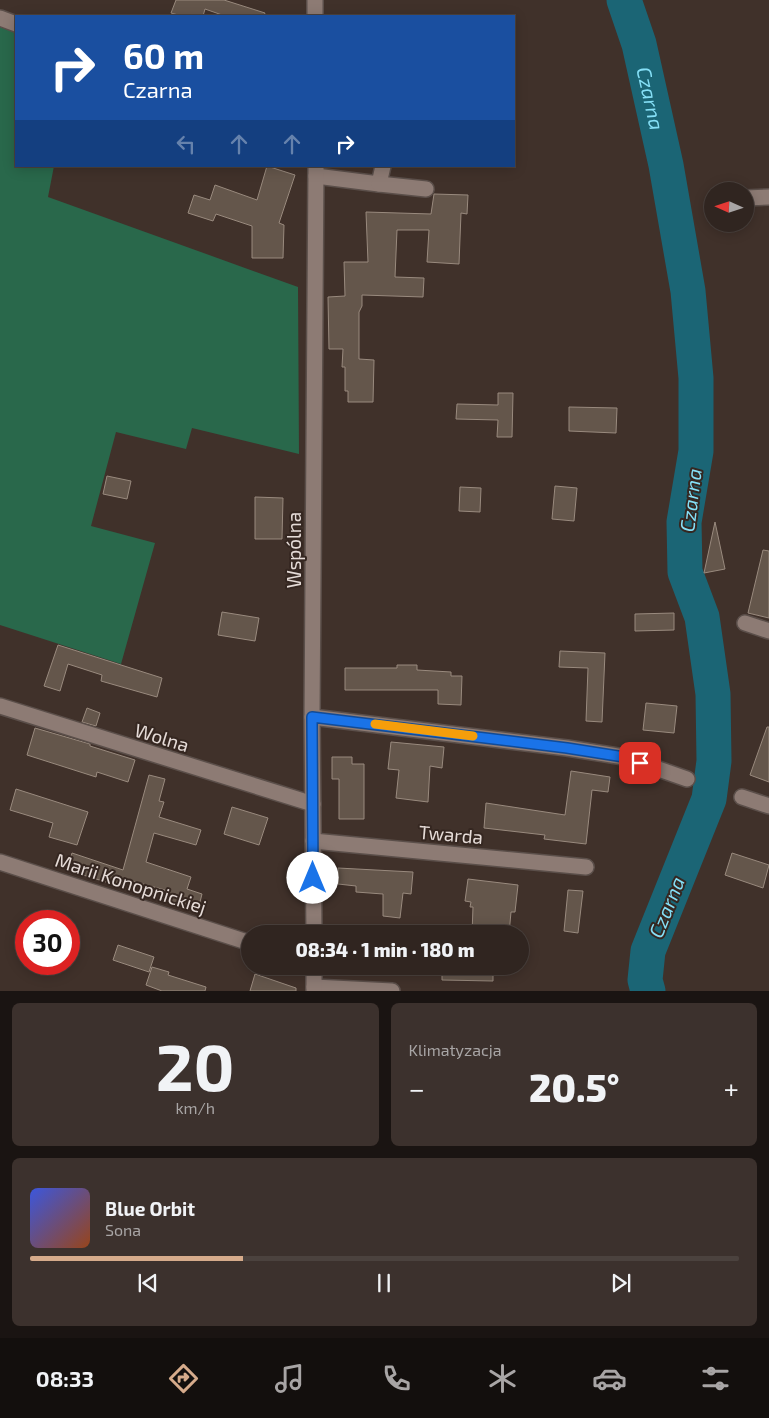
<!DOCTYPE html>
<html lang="pl">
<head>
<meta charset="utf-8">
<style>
	:root { --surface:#302520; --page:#3c312d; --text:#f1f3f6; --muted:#a8a5a5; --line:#4b423e; --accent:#d6ab8b }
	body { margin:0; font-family:"Exo 2",sans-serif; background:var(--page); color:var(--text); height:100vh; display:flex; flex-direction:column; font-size:19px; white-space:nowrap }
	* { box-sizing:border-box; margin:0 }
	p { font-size:16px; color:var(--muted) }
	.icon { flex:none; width:28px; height:28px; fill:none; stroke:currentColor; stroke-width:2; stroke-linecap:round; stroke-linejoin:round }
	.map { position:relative; height:991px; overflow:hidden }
	.side { display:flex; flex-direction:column; gap:12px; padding:12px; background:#1a1412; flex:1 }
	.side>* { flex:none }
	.hud { position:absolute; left:15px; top:15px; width:500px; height:152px; border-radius:0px; box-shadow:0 2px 12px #0003,0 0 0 1px var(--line); background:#1a4fa0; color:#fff; overflow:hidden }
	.needle { width:32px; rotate:273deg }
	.controls { position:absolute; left:704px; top:182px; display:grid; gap:10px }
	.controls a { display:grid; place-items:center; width:50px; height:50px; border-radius:50%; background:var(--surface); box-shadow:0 2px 12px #0003,0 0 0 1px var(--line); font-size:25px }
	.speed { position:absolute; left:15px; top:910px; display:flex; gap:10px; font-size:25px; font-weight:700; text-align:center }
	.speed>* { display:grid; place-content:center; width:65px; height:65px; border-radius:50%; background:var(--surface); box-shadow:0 2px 12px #0003,0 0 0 1px var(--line); line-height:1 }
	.speed .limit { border:8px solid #d22; background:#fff; color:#111 }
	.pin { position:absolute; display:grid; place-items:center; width:42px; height:42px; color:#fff; margin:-21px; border-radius:10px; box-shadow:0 2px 8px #0006 }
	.me { position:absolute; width:55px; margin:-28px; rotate:0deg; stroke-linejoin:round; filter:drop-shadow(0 0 4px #0008) }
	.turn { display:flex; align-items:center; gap:18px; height:105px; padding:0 25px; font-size:22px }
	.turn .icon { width:65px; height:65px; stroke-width:2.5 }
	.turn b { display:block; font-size:35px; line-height:42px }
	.lanes { display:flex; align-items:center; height:48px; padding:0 25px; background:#0003; justify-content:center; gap:25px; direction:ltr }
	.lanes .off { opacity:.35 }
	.big { font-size:38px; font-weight:800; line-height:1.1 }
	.side .tile { flex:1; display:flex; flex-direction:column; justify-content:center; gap:8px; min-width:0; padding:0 18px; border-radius:8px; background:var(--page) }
	.side .dial { align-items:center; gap:0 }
	.dial b { font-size:65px; line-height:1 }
	.song { display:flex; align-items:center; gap:15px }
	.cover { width:60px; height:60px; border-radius:8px; background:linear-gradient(135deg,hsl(230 70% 55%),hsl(20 70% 35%)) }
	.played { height:5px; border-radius:2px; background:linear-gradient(90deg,var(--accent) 30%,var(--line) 30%) }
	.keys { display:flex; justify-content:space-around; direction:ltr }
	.heat { display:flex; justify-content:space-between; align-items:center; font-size:28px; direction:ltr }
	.side .tiles { flex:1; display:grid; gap:12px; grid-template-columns:1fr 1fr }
	.tile:last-child { grid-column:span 2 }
	.trip { position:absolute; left:241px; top:925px; width:288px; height:50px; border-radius:25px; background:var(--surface); box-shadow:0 2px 12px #0003,0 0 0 1px var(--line); font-weight:800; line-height:50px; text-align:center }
	.tabs { display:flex; height:80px; justify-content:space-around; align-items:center; background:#130f0d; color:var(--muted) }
	.tabs .icon { width:35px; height:35px }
	.tabs .selected { color:var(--accent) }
	.tabs b { font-size:22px; color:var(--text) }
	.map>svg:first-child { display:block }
	.green { fill:#29684b }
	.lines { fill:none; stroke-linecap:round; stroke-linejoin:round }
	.river { stroke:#1b6575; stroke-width:35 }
	.building { fill:#64564b; stroke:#998a7e }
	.minor-casing { stroke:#5b4f4a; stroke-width:18 }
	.minor { stroke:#8d7b74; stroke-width:15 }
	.route-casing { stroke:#114b97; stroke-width:12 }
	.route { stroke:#1a73e8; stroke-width:9 }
	.slow { stroke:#f59e0b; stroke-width:9 }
	.labels { text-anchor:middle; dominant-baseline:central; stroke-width:4; stroke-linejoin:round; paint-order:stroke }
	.street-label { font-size:19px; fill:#e5dbd7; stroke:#352721 }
	.water-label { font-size:20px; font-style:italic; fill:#85dff6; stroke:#352721 }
</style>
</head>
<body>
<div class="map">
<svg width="769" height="991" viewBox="0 0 769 991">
	<rect width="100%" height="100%" fill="#40312a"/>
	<path class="green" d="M 0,26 L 16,31 L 16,166 L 54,166 L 48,197 L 298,287 L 299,454 L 192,428 L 186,449 L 116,432 L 91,526 L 155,543 L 121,664 L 0,625 Z"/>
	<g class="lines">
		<path class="river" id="s1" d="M 624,0 L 639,44 L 666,165 L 688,291 L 696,378 L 696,451 L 684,522 L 685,572 L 702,617 L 713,694 L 714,761 L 709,799 L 648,951 L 645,980 L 648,991"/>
	</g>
	<g class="building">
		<path d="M 176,0 L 224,0 L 265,13 L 264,16 L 225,16 L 205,9 L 203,16 L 182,16 L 171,13 Z"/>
		<path d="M 267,166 L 295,175 L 279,223 L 284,225 L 283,258 L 252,258 L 252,226 L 216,214 L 213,221 L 188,213 L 194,195 L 210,200 L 215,185 L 257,200 Z"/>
		<path d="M 434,194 L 468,195 L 467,214 L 461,213 L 459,264 L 427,262 L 429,230 L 397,230 L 395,277 L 424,278 L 423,297 L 362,295 L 362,306 L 359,312 L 359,359 L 374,360 L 373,402 L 348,402 L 348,391 L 345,391 L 345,367 L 342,367 L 343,349 L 329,349 L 328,297 L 345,296 L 344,262 L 368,262 L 366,212 L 431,214 Z"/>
		<path d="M 498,393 L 513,393 L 512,437 L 497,437 L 498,420 L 456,419 L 457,404 L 498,405 Z"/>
		<path d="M 569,407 L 617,408 L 616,433 L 569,431 Z"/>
		<path d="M 107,476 L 131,481 L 127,499 L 103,494 Z"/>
		<path d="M 555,486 L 577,488 L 574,521 L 552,519 Z"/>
		<path d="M 460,487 L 481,488 L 480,512 L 459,511 Z"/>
		<path d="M 255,497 L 283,498 L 282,539 L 255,539 Z"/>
		<path d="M 715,522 L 725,569 L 704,573 Z"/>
		<path d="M 763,550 L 769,551 L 769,618 L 748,613 Z"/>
		<path d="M 222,612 L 259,618 L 255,641 L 218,635 Z"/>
		<path d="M 674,613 L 674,630 L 635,631 L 635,614 Z"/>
		<path d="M 58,645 L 162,678 L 157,697 L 101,681 L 102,675 L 68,664 L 60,691 L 44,686 Z"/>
		<path d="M 560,651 L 605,653 L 602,722 L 586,721 L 588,668 L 559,667 Z"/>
		<path d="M 397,665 L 417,665 L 417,670 L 451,672 L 451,676 L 462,676 L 461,705 L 438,704 L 438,690 L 345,690 L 345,668 L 397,668 Z"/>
		<path d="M 646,703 L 677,706 L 674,733 L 643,730 Z"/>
		<path d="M 87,708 L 100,713 L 96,726 L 82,722 Z"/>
		<path d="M 767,727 L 769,727 L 769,782 L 750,775 Z"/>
		<path d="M 35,728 L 90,744 L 90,746 L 135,760 L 128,782 L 97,772 L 96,777 L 27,755 Z"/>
		<path d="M 391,742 L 444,747 L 442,768 L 430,766 L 428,802 L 396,798 L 399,770 L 388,769 Z"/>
		<path d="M 332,757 L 352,757 L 352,764 L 364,764 L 364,819 L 339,819 L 339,779 L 332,779 Z"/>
		<path d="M 571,771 L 610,777 L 608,792 L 592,790 L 586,844 L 544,839 L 545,835 L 484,828 L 486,803 L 565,815 Z"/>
		<path d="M 149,775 L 165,779 L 159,801 L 164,802 L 159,817 L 201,830 L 196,845 L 154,833 L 146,862 L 191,877 L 187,889 L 202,894 L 198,910 L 162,898 L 165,890 L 121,878 L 119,886 L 67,870 L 72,853 L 123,870 Z"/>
		<path d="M 16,789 L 88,812 L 77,845 L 49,837 L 53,823 L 10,810 Z"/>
		<path d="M 232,807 L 268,818 L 259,845 L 224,834 Z"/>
		<path d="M 732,853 L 769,865 L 763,888 L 725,875 Z"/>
		<path d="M 338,868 L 413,872 L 411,894 L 403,893 L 400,918 L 383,916 L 383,894 L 356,892 L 356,886 L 338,884 Z"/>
		<path d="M 468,879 L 518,885 L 515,912 L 511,912 L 509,934 L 472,934 L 473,907 L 470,907 L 471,902 L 465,901 Z"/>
		<path d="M 568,890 L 583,891 L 578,933 L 564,931 Z"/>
		<path d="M 118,945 L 154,957 L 149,972 L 113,960 Z"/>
		<path d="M 442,966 L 493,966 L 493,981 L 442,980 Z"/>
		<path d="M 152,967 L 169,972 L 168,975 L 206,987 L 205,991 L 162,991 L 146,985 Z"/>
		<path d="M 255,974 L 296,988 L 296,991 L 250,991 Z"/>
	</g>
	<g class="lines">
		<defs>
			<g id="minor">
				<path d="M 315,0 L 315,16"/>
				<path d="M 0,18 L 16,24"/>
				<path d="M 316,176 L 379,184 L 383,166"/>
				<path d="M 379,184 L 426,189"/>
				<path d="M 745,198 L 769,197"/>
				<path d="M 745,623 L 769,631"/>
				<path d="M 0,706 L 313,804"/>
				<path d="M 312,717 L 567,748 L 624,757 L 687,779"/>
				<path d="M 742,797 L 769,806"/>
				<path d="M 313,841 L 586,867"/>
				<path d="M 0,862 L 250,943"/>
				<path d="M 314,934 L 312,717 L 316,166"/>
				<path d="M 314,987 L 392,991"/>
				<path d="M 314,991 L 314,966"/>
			</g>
		</defs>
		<use href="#minor" class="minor-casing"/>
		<use href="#minor" class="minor"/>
	</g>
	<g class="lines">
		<defs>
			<path id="route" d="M 313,878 L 312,717 L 567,748 L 624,757 L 640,763"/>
		</defs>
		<use href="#route" class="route-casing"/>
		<use href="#route" class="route"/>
		<path class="slow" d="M 375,724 L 473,736"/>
	</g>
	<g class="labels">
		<g class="street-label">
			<text transform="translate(293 550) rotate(-90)">Wspólna</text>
			<text transform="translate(162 737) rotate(17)">Wolna</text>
			<text transform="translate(451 834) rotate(5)">Twarda</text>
			<text transform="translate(131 883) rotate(18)">Marii Konopnickiej</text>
		</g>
		<g class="water-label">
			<text stroke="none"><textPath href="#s1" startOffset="102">Czarna</textPath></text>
			<text transform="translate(690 500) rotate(-83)">Czarna</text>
			<text transform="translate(666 907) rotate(-68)">Czarna</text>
		</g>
	</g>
</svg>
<div class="controls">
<a><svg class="needle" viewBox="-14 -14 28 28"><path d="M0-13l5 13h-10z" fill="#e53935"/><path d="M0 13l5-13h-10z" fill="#a8a5a5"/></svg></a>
</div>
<div class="speed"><div class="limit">30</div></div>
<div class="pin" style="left:640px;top:763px;background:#d93025"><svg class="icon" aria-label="arrive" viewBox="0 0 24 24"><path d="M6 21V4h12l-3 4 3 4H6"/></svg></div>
<svg class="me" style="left:313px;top:878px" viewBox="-20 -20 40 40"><circle r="19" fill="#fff"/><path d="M0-13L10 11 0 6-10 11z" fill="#1a73e8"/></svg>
<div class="trip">08:34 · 1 min · 180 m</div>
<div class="hud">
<div class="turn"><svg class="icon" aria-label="right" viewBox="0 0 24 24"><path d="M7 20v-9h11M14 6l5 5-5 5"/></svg><div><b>60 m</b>Czarna</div></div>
<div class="lanes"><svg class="icon off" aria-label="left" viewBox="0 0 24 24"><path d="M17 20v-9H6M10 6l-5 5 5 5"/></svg><svg class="icon off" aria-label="ahead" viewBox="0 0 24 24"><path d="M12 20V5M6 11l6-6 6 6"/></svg><svg class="icon off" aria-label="ahead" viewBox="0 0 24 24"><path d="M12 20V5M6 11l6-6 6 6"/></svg><svg class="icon" aria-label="right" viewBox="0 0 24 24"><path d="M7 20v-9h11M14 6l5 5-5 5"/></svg></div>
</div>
</div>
<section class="side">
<div class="tiles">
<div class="tile dial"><b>20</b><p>km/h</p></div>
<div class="tile"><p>Klimatyzacja</p>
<div class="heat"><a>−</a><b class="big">20.5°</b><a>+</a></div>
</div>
<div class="tile">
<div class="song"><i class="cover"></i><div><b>Blue Orbit</b><p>Sona</p></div></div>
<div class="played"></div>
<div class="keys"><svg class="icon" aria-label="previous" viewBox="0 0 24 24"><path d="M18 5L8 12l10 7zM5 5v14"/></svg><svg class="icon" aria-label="pause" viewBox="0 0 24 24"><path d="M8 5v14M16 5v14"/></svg><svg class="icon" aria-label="next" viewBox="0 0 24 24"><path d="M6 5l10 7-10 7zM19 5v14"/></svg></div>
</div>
</div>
</section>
<nav class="tabs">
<b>08:33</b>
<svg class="icon selected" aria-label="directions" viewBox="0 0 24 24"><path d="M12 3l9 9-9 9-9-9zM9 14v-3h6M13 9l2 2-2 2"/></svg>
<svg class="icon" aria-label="music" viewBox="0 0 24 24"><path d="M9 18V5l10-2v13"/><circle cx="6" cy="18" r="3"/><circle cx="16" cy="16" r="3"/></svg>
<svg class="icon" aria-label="phone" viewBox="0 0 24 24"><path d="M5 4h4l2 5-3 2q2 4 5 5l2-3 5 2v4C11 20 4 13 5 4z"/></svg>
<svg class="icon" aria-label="climate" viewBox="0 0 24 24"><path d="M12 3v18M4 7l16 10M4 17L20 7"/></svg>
<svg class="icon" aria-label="car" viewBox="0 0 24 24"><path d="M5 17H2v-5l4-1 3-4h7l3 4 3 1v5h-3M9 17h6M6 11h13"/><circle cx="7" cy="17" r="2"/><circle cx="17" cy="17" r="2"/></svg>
<svg class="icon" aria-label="filters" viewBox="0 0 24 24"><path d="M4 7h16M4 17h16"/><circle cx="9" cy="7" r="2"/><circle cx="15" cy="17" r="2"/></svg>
</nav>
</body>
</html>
